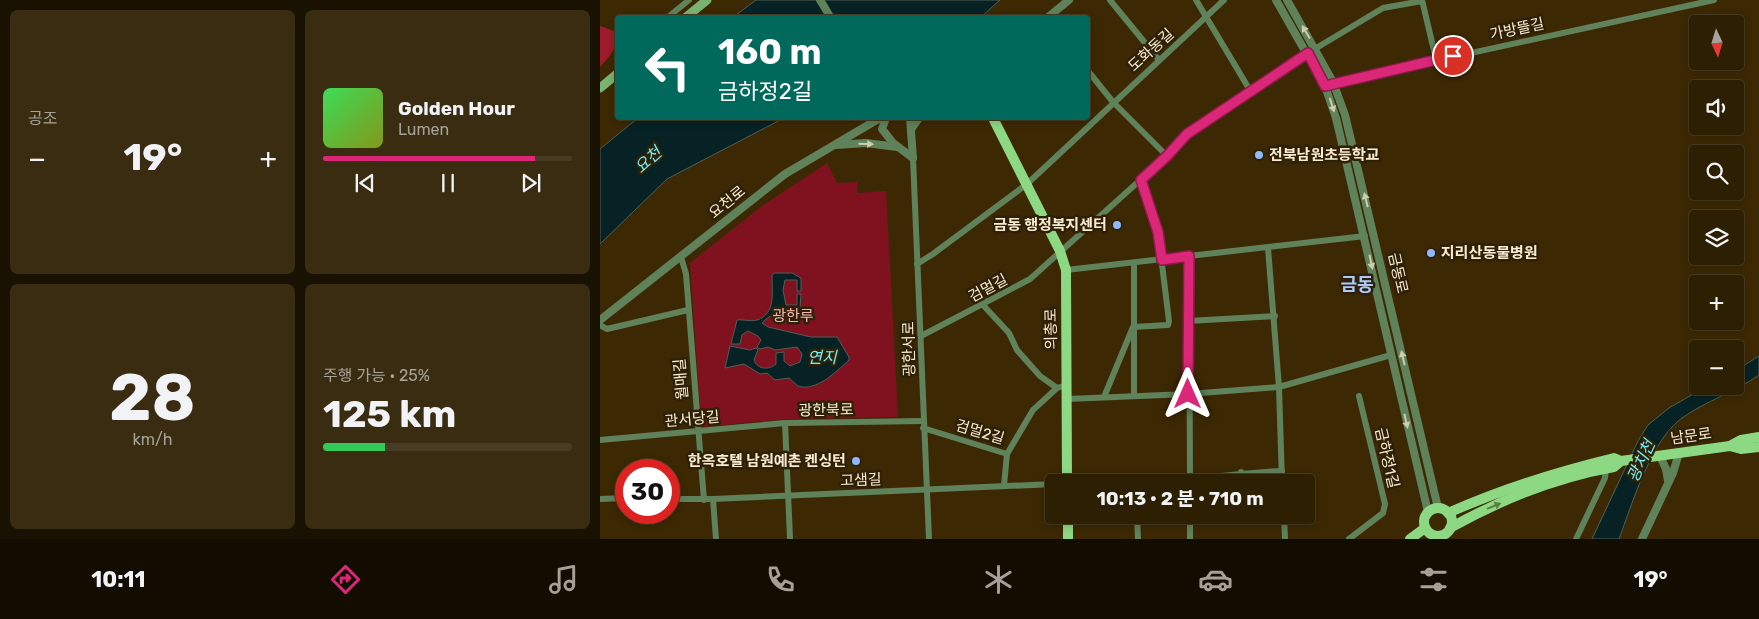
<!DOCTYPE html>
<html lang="ko">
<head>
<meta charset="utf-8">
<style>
	:root { --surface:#2d1f02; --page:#392c11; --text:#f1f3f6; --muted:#a7a299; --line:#483d24; --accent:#db2777 }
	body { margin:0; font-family:Rubik,"Noto Sans KR",sans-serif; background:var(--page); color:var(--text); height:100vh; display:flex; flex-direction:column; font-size:19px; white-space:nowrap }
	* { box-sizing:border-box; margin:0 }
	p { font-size:16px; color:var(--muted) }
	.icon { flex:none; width:28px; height:28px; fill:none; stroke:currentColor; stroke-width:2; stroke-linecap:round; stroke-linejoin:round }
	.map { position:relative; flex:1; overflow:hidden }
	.panel { display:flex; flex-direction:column; gap:10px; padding:10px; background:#191101; width:600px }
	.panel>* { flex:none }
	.guide { position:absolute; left:15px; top:15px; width:475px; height:105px; border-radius:5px; box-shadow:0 2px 8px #0003,0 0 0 1px var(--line); background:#00695c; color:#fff; overflow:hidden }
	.needle { width:32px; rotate:176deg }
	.fabs { position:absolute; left:1089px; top:15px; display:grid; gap:10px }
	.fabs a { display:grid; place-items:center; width:55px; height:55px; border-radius:5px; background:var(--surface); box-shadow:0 2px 8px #0003,0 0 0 1px var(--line); font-size:25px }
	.speed { position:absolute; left:15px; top:459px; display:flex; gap:10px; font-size:25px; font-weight:700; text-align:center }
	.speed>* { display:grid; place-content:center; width:65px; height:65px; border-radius:50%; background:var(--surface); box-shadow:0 2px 8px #0003,0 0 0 1px var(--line); line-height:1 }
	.speed .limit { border:8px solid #d22; background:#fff; color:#111 }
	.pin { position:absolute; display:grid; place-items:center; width:42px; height:42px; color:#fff; margin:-21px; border:2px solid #fff; border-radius:50%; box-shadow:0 1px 5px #0007 }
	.me { position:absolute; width:55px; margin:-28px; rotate:0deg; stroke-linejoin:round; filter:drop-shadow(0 0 4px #0008) }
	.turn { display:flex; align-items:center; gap:18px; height:105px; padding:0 20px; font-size:22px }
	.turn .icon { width:65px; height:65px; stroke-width:2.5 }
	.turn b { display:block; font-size:35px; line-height:42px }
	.big { font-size:38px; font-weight:700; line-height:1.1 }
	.panel .widget { flex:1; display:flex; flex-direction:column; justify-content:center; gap:8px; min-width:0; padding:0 18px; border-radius:8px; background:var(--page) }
	.panel .dial { align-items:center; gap:0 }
	.dial b { font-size:65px; line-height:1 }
	.song { display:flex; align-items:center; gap:15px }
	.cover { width:60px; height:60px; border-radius:8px; background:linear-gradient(135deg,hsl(130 70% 55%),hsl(70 70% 35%)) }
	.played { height:5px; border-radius:2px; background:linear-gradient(90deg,var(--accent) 85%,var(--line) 85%) }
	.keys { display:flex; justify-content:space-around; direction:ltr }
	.heat { display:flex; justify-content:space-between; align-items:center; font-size:28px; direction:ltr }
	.charge { height:8px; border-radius:4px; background:linear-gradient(90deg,#34c759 25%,var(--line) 0) }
	.panel .tiles { flex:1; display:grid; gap:10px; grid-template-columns:repeat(2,1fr) }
	.trip { position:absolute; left:445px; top:474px; width:270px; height:50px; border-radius:5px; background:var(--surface); box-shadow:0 2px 8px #0003,0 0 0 1px var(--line); font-weight:700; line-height:50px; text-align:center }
	.tabs { display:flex; height:80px; justify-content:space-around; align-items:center; background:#120c01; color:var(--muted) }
	.tabs .icon { width:35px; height:35px }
	.tabs .on { color:var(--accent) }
	.tabs b { font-size:22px; color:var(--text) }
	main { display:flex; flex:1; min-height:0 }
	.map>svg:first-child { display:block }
	.green { fill:#801220 }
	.forest { fill:#9c1c2b }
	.water { fill:#072224; stroke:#505e58 }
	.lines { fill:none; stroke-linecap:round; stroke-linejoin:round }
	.minor { stroke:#5f825a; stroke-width:6 }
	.tertiary { stroke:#5f825a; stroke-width:8 }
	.secondary { stroke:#79b371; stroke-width:9 }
	.primary { stroke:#8dd883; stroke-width:10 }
	.oneway { fill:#ccccae }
	.oneway2 { fill:#5e7c45 }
	.route-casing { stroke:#8e194d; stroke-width:12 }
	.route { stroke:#db2777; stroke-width:9 }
	.poi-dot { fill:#91b8fd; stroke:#2e2107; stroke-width:2 }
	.labels { text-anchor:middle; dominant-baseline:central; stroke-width:5; stroke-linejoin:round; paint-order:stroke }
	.street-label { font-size:15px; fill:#faebd2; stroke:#2e2107 }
	.poi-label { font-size:15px; font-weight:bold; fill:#faebd2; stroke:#2e2107; text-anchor:start }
	.park-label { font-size:15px; fill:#f8b6b3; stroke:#2e2107 }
	.water-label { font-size:16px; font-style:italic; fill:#70f2fb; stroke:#2e2107 }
	.quarter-label { font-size:18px; font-weight:bold; fill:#aac8fc; stroke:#2e2107 }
</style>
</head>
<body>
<main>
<section class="panel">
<div class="tiles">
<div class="widget"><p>공조</p>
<div class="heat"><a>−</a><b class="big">19°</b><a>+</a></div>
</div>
<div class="widget">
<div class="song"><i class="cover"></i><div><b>Golden Hour</b><p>Lumen</p></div></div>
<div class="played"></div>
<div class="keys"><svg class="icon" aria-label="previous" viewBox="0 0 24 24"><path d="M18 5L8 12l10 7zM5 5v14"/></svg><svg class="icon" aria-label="pause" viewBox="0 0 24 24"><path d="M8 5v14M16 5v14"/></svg><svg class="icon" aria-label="next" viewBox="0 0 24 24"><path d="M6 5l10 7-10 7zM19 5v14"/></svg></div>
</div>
<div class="widget dial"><b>28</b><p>km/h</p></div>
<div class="widget"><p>주행 가능 · 25%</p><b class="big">125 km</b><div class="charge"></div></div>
</div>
</section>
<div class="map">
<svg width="1159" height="539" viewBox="0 0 1159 539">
	<rect width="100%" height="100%" fill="#3c2903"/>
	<path class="green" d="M 227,163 L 237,183 L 257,182 L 258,193 L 286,191 L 298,417 L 185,419 L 103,427 L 101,424 L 90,263 L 162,206 Z"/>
	<path class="forest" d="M 0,26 L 17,32 C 18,48 10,56 0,67 Z"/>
	<g class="water">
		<path d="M 156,0 L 400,0 L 381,17 L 132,18 Z"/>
		<path d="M 38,118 L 184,118 L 67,179 L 0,244 L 0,149 Z"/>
		<path d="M 174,273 L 192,273 L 201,278 L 201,291 L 197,291 L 197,280 L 185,280 L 183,290 L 186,305 L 197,305 L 197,294 L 201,294 L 200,308 C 189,318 179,305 162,323 L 168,327 L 211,337 L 237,337 L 249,357 L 249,360 C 236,372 216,392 198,386 L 189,378 L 175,380 L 167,373 L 160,374 L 144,364 L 125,368 L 130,346 L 150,350 L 156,348 L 158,350 L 154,360 C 158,370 169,370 176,364 L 176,353 L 184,352 L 184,361 L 190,366 L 200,362 L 202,354 L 197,347 L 175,350 L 168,347 L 160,349 L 157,347 L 161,340 L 158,336 L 148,331 L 142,335 L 140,344 L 131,344 L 137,320 C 143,319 150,322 157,320 C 176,314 172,292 172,276 Z"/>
		<path d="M 1159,356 L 1159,375 C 1135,392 1106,401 1082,418 C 1051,440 1032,504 1019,539 L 992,539 L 1038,441 L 1048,425 L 1069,408 L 1107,386 L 1135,386 L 1135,371 Z"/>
	</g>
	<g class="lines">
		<g class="minor">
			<path d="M 510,0 L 559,60"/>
			<path d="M 596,0 L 651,92"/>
			<path d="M 822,0 L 836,59"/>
			<path d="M 67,18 L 89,0"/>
			<path d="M 488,71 L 513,102 L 567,156"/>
			<path d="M 729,84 L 1114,0"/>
			<path d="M 313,158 L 329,539"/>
			<path d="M 668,248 L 679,387 L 682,482"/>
			<path d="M 589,256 L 590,482"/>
			<path d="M 81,257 L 86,274 L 104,500"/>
			<path d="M 534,263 L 534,396"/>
			<path d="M 317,264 L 333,254 L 427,184 L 624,0"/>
			<path d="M 466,270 L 765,236"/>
			<path d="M 383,305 L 409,333 L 417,350 L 440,376 L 457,388 L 467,385"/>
			<path d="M 588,321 L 675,316"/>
			<path d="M 0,325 L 7,329 L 88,310"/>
			<path d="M 321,336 L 430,279 L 567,156 L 587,134 L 708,53 L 783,8 L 822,1"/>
			<path d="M 504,397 L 533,327 L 568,325 L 569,321 L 558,232 L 541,180"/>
			<path d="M 467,399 L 588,394 L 679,387 L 791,355"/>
			<path d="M 323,428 L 407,454"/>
			<path d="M 0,440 L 185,423"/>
			<path d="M 641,472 L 641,482"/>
			<path d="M 590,479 C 621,477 650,472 682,471"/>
			<path d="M 404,485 L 407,454 L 433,410 L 457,388"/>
			<path d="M 0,499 L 26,498"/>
			<path d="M 69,499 L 113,499 L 454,484"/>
			<path d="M 113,499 L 116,539"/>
			<path d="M 537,515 L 538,539"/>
			<path d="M 590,515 L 590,539"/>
			<path d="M 684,515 L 685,539"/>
			<path d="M 190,539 L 185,423 L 323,421"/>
			<path d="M 749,539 L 783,513 L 785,504 L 759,396"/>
			<path d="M 976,539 L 1005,478 L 1006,468"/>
		</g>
		<g class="tertiary">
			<path d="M 220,0 L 231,18"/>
			<path d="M 676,0 L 725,86 L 736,118 L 828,512"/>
			<path d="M 687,0 L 733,82 L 745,115 L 838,508"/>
			<path d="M 447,18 L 469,0"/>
			<path d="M 286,118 L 282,129 L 293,143 L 313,158"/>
			<path d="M 310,118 L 313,158"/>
			<path d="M 312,128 L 319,118"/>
			<path d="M 236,145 L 266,143 L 297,147"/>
			<path d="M 0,320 L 185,174 L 280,118"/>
			<path d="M 1060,456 L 1066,469 L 1068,481"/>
			<path d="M 1042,539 L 1073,473 L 1079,453"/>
		</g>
		<g class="secondary">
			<path d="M 85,18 L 107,0"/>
			<path d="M 0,88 L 18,73"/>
		</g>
		<g class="primary">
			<path d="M 393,118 L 460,251 L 466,270 L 467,482"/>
			<path d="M 1130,446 L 1141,440 L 1159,437"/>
			<circle cx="838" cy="522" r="14"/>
			<path d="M 848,513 C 902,489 956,472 1014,458 L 1021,461"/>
			<path d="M 468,515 L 468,539"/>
			<path d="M 850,528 C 900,500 957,477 1014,467 L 1021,461 L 1130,446 L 1141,449 L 1159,447"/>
			<path d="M 810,539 L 825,528"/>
		</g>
	</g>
	<defs><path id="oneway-solid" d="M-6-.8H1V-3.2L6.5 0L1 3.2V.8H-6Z" transform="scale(1.25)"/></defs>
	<g class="oneway">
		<use href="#oneway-solid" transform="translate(706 32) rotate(-121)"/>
		<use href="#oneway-solid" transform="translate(732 105) rotate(72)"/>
		<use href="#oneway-solid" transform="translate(266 144) rotate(1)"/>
		<use href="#oneway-solid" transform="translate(766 200) rotate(-104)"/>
		<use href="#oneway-solid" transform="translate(771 262) rotate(78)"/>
		<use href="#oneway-solid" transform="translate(803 358) rotate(-103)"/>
		<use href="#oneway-solid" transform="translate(806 421) rotate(77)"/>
	</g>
	<use class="oneway2" href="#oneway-solid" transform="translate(894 506) rotate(-22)"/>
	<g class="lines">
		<defs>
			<path id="route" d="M 588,394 L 589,256 L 562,260 L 558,232 L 541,180 L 567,156 L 587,134 L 708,53 L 725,86 L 853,56"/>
		</defs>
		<use href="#route" class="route-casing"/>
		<use href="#route" class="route"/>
	</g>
	<g class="poi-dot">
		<circle cx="659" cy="155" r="5"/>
		<circle cx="517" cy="225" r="5"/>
		<circle cx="831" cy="253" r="5"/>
		<circle cx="256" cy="461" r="5"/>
	</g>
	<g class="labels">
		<g class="street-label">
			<text transform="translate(917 29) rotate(-12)">가방뜰길</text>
			<text transform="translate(551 50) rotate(-42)">도화동길</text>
			<text transform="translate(127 202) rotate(-39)">요천로</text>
			<text transform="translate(798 273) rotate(77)">금동로</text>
			<text transform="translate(388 288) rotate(-28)">검멀길</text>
			<text transform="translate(451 329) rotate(-91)">의총로</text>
			<text transform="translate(309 349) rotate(-91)">광한서로</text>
			<text transform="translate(81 379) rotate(-95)">월매길</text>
			<text transform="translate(226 410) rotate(-1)">광한북로</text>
			<text transform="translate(92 419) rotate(-5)">관서당길</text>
			<text transform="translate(380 432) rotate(17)">검멀2길</text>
			<text transform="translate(1091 436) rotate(-8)">남문로</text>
			<text transform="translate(787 458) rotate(77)">금하정1길</text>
			<text transform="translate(261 480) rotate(-2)">고샘길</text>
		</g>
		<g class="poi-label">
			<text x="669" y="155">전북남원초등학교</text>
			<text x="507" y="225" text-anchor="end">금동 행정복지센터</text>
			<text x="841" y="253">지리산동물병원</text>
			<text x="246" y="461" text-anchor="end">한옥호텔 남원예촌 켄싱턴</text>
		</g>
		<g class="park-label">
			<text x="193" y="316">광한루</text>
		</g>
		<g class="water-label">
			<text transform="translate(48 160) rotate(-42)">요천</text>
			<text x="222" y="357">연지</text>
			<text transform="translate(1041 461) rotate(-65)">광치천</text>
		</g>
		<g class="quarter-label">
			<text x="757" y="285">금동</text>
		</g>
	</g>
</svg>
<div class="fabs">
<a><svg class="needle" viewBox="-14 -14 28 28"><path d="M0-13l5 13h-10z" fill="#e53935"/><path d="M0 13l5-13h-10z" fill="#a7a299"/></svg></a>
<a><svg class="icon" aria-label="sound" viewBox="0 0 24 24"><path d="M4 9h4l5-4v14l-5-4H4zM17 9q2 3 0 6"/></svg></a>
<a><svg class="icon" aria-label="search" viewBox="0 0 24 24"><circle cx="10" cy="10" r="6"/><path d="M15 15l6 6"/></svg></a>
<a><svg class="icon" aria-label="layers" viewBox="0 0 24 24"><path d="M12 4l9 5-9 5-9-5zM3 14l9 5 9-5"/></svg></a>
<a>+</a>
<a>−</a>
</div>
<div class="speed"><div class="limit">30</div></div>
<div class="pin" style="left:853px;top:56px;background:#d93025"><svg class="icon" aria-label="arrive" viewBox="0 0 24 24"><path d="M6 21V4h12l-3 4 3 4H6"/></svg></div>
<svg class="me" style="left:588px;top:394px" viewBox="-20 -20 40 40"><path d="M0-17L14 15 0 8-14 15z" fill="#db2777" stroke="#fff" stroke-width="4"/></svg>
<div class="trip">10:13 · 2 분 · 710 m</div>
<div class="guide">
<div class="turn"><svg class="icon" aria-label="left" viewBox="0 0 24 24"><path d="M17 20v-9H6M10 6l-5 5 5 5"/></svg><div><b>160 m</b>금하정2길</div></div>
</div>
</div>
</main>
<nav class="tabs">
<b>10:11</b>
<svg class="icon on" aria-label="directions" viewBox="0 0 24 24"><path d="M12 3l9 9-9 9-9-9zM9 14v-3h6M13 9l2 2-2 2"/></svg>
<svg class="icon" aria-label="music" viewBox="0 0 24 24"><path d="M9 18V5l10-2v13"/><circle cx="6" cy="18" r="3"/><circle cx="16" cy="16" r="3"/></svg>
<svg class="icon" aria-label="phone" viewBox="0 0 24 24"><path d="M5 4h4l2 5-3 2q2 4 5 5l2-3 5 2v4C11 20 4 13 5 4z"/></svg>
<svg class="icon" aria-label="climate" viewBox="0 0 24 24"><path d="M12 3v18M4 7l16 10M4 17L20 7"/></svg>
<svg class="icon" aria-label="car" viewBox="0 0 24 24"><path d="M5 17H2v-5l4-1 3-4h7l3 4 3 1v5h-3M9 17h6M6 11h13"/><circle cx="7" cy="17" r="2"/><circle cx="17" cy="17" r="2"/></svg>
<svg class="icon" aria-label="filters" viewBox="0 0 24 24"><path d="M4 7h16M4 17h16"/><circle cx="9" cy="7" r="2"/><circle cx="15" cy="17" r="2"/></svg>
<b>19°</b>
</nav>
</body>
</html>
